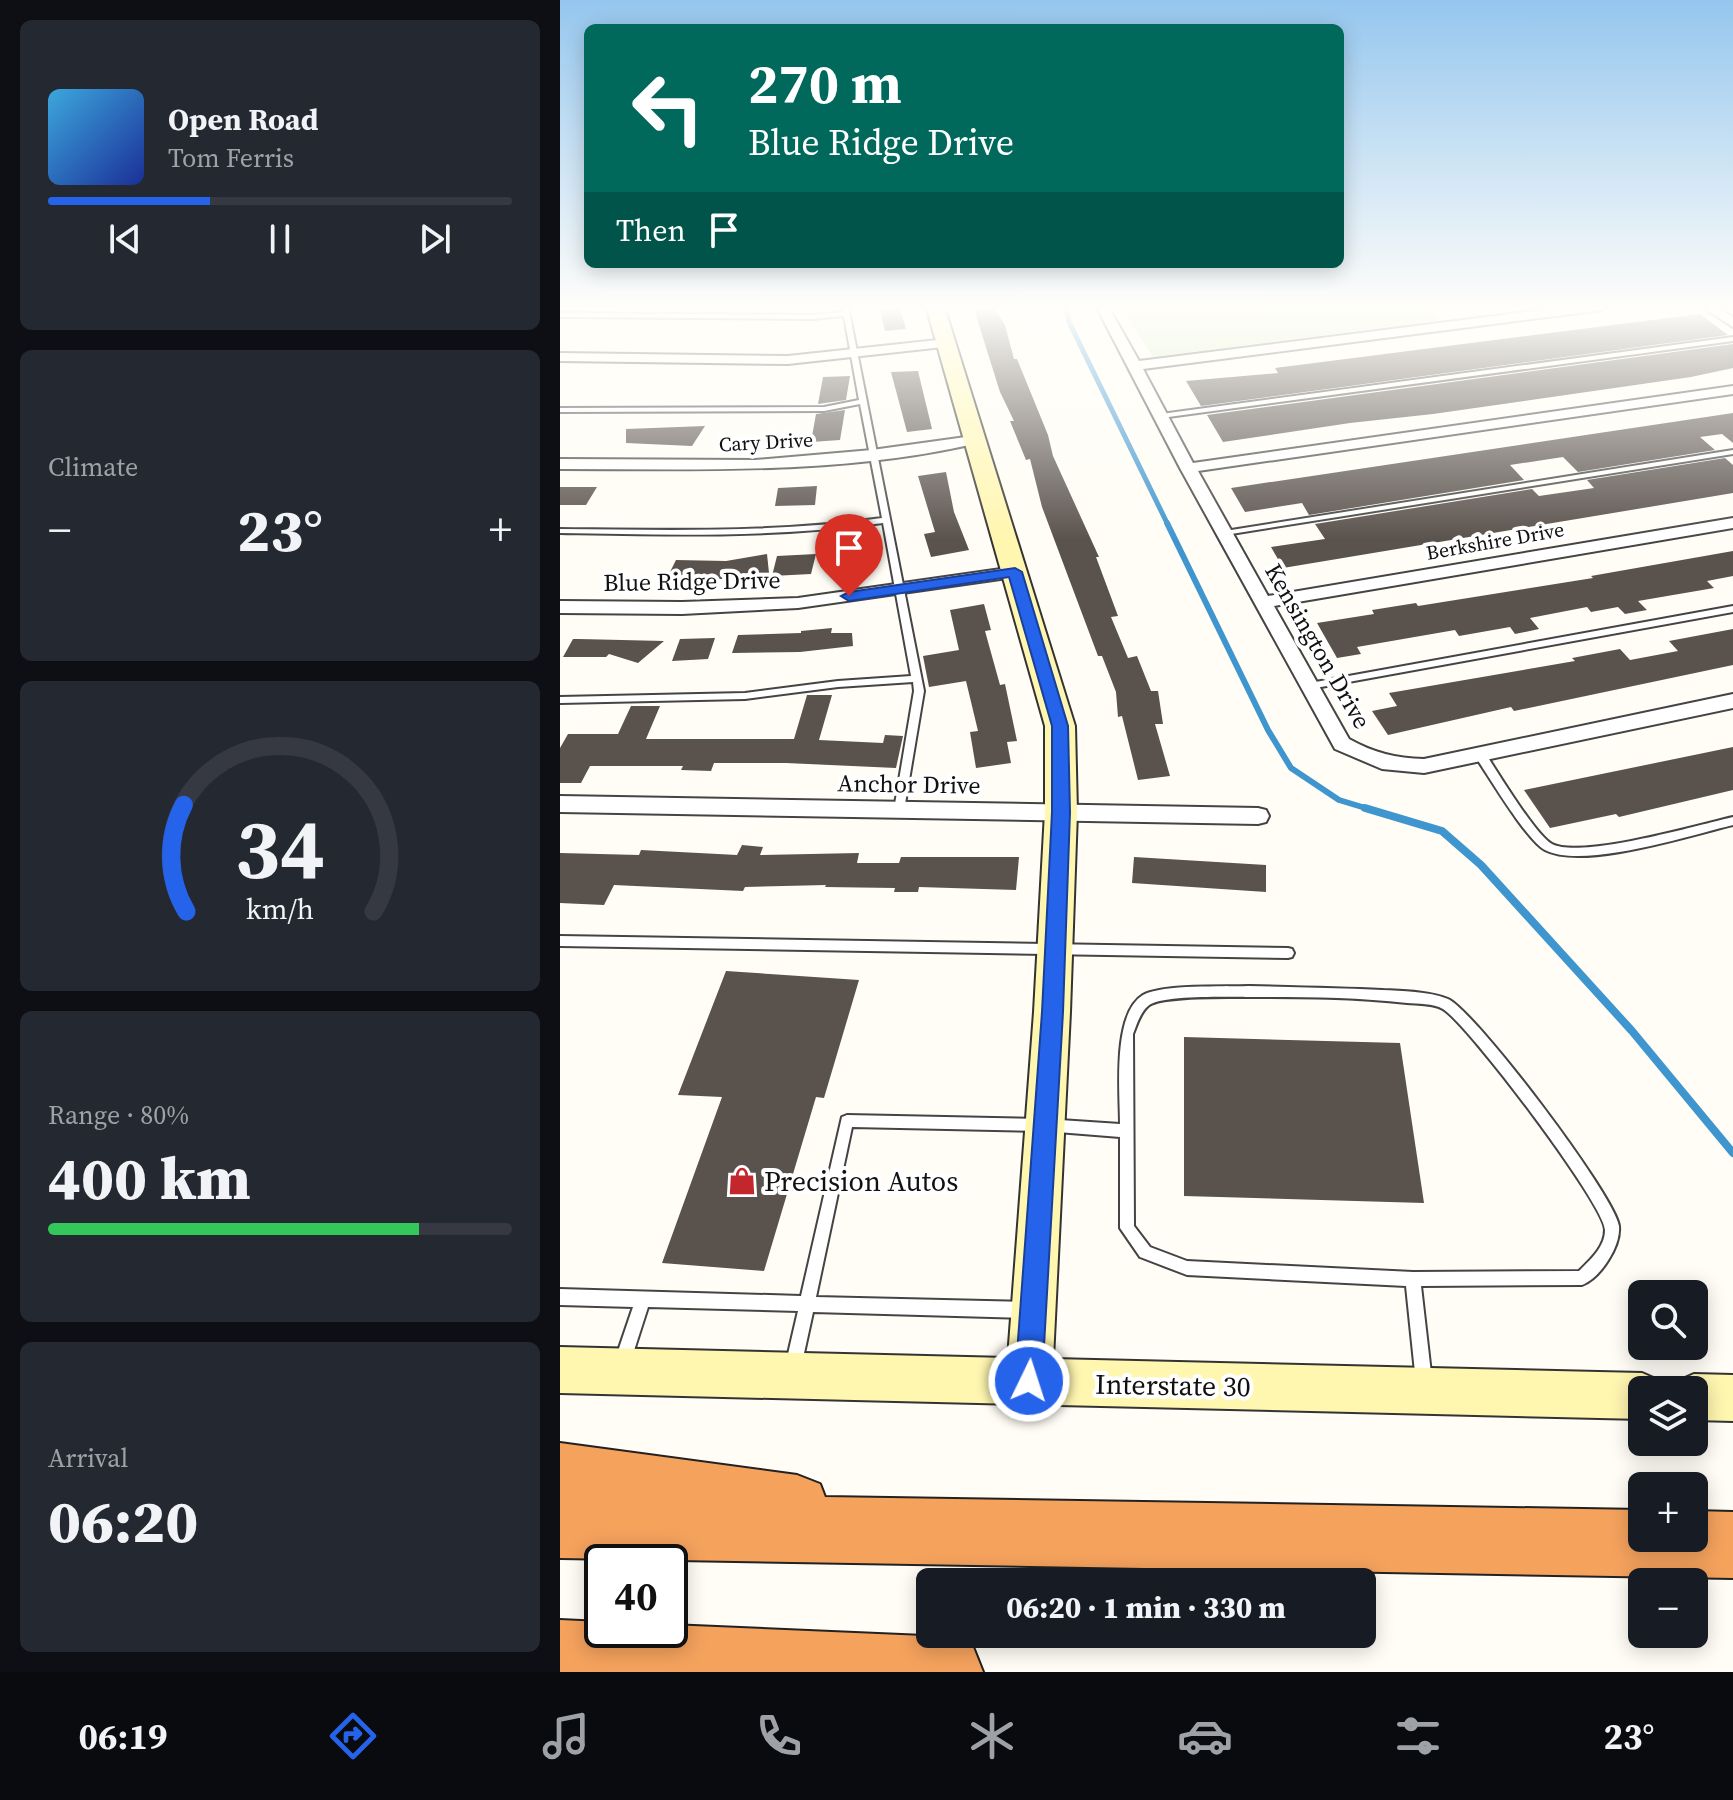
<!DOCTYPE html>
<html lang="en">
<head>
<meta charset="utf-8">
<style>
	:root { --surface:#171b24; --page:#242831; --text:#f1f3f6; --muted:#9ea1a6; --line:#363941; --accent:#2563eb }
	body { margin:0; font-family:"Source Serif 4",serif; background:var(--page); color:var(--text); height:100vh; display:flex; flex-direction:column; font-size:30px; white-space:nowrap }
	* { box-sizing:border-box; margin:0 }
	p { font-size:26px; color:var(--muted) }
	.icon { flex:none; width:44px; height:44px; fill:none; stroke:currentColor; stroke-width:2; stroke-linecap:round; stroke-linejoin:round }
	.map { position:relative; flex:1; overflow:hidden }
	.drawer { display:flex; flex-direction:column; gap:20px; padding:20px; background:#0d0f14; width:560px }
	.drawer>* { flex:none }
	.hud { position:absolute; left:24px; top:24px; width:760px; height:244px; border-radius:12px; box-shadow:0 4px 20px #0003; background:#00695c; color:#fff; overflow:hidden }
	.controls { position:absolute; left:1068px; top:1280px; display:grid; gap:16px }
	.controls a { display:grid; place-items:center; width:80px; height:80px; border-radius:12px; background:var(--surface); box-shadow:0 4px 20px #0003; font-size:40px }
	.speed { position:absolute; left:24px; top:1544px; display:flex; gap:16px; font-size:40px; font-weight:700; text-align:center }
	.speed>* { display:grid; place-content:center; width:104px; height:104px; border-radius:50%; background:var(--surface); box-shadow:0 4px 20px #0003; line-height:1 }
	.speed .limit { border:4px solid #111; border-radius:12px; background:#fff; color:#111 }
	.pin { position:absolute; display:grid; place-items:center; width:68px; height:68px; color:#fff; margin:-82px -34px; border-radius:50% 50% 50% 0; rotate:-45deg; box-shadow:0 0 8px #0007 }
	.pin .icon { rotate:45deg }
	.me { position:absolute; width:88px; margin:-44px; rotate:4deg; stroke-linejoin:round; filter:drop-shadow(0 0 6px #0008) }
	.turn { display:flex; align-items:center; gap:28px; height:168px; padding:0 32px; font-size:36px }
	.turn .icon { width:104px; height:104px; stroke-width:2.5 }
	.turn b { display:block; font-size:56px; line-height:68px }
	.then { display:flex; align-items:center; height:76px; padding:0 32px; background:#0003; gap:16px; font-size:30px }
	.big { font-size:60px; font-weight:800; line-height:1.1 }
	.drawer .card { flex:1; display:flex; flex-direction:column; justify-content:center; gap:12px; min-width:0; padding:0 28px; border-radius:12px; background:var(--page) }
	.drawer .dial { align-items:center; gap:0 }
	.dial svg { height:208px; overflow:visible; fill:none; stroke:var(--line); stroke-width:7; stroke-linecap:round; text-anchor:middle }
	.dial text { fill:var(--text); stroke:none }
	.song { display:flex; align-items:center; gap:24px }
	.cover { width:96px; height:96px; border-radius:12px; background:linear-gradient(135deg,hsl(200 70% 55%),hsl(230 70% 35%)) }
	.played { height:8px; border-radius:4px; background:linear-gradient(90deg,var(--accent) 35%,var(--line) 35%) }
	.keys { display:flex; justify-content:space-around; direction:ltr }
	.heat { display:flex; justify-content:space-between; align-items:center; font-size:44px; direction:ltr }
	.charge { height:12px; border-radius:6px; background:linear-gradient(90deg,#34c759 80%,var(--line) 0) }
	.trip { position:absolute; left:356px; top:1568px; width:460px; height:80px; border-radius:12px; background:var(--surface); box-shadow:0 4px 20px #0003; font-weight:800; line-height:80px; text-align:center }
	.menu { display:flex; height:128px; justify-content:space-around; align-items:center; background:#090b0e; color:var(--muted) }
	.menu .icon { width:56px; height:56px }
	.menu .current { color:var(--accent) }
	.menu b { font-size:36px; color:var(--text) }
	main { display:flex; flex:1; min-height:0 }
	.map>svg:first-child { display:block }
	.green { fill:#d5ebbd }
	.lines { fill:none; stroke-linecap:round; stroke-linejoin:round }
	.stream-far2 { stroke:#3f96cf; stroke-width:5 }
	.stream-far1 { stroke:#3f96cf; stroke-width:6 }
	.stream { stroke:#3f96cf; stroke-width:8 }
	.building { fill:#5a524d }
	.lane-casing { stroke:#444; stroke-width:4 }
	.street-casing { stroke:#444; stroke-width:4 }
	.secondary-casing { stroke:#333; stroke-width:4 }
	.highway-casing { stroke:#222; stroke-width:4 }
	.lane { fill:#fff; fill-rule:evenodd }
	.street { fill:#fff; fill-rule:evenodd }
	.secondary { fill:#fff6b0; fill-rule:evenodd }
	.highway { fill:#f5a25d; fill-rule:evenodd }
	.route { fill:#2563eb; stroke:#184099; stroke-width:2 }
	.labels { text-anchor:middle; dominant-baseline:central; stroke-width:8; stroke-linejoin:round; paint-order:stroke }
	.far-street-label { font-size:20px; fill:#111; stroke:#fff }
	.street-label { font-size:24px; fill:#111; stroke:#fff }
	.near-poi-label { font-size:28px; fill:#111; stroke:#fff; text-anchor:start }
	.near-street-label { font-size:28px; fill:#111; stroke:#fff }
</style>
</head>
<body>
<main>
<section class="drawer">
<div class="card">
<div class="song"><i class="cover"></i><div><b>Open Road</b><p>Tom Ferris</p></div></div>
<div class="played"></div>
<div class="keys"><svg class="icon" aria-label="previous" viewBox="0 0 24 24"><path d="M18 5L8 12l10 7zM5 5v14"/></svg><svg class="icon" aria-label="pause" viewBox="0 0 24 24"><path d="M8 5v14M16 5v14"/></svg><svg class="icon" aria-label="next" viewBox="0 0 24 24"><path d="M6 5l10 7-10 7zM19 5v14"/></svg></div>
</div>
<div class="card"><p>Climate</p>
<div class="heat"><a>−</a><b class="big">23°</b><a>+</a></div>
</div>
<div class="card dial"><svg viewBox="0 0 100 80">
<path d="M14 69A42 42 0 1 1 86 69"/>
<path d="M14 69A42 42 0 0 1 13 28" stroke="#2563eb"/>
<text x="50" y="56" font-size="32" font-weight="700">34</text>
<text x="50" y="72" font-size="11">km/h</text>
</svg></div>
<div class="card"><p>Range · 80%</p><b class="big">400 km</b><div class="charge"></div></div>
<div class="card"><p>Arrival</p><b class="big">06:20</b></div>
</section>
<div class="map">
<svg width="1173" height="1672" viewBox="0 0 1173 1672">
	<rect width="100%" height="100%" fill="#fffdf5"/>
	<path class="green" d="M 560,306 L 866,306 L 882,320 L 593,357 Z"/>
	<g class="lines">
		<path class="stream-far2" d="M 506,306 L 509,322 L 608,525"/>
		<path class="stream-far1" d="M 607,523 L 708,730 L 731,768 L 779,800 L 812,810"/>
		<path class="stream" d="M 805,808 L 882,831 L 921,865 L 1072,1031 L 1173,1153"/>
	</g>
	<g class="building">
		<path d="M 319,306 L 339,306 L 346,329 L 325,331 Z"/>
		<path d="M 413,306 L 433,306 L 445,325 L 454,359 L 457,359 L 488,435 L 493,456 L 539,557 L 536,557 L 558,616 L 551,617 L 568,658 L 577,656 L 591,691 L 598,691 L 603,724 L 595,724 L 610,776 L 578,780 L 562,716 L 558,717 L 556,692 L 542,656 L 538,656 L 482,507 L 470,459 L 466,460 L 450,421 L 454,421 L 440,392 Z"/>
		<path d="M 1140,314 L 1168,335 L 641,406 L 626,381 L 718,373 L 715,368 Z"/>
		<path d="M 1173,344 L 1173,368 L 1131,377 L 873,414 L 790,423 L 663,442 L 647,415 Z"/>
		<path d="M 358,371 L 372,429 L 347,432 L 331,372 Z"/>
		<path d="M 290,376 L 286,400 L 258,404 L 263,377 Z"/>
		<path d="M 285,410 L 280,440 L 251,442 L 256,414 Z"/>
		<path d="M 1173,413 L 1173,443 L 1162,434 L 1140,437 L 1155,450 L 1018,472 L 1003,457 L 950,465 L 964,480 L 749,515 L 742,503 L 685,512 L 671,488 Z"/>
		<path d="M 145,426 L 132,446 L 66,443 L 66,429 Z"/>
		<path d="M 1165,458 L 1173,465 L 1173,493 L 723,568 L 711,547 L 765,539 L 755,524 L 972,489 L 979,496 L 1034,488 L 1027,480 Z"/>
		<path d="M 386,472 L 394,512 L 409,550 L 371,557 L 364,534 L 375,532 L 358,476 Z"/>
		<path d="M 257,486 L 255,505 L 215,506 L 218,488 Z"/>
		<path d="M 0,487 L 37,487 L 26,505 L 0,505 Z"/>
		<path d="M 1173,551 L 1173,576 L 1147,581 L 1154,588 L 1078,601 L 1087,610 L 1065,614 L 1058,607 L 1031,612 L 1027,607 L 970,618 L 979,629 L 955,634 L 950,627 L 899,636 L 895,630 L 797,647 L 801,654 L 777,658 L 757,623 L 814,614 L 812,610 L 856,603 L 858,606 L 1033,578 L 1031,576 Z"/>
		<path d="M 207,554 L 209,573 L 162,579 L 107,578 L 116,560 L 166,561 Z"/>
		<path d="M 256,554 L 251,574 L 212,576 L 217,556 Z"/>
		<path d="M 424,604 L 431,630 L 425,631 L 440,685 L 445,684 L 457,741 L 447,742 L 451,763 L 416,768 L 410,732 L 418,731 L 406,681 L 369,687 L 363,656 L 399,650 L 390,610 Z"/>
		<path d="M 272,628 L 271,633 L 292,633 L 293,646 L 240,652 L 172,653 L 178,635 L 241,633 L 241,631 Z"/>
		<path d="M 1173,629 L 1173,665 L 954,711 L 951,707 L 828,735 L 812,711 L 837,706 L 829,693 L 1015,661 L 1012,658 L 1060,649 L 1070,660 L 1118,651 L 1109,641 Z"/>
		<path d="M 155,638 L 148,659 L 112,661 L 120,639 Z"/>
		<path d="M 13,639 L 19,639 L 104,641 L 78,663 L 49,654 L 46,657 L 3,657 Z"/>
		<path d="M 247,695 L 272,695 L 259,740 L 323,743 L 325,735 L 343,736 L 336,768 L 226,763 L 154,763 L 151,771 L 121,770 L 123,766 L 30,766 L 21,783 L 0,783 L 0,748 L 8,734 L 58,734 L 71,706 L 100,706 L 86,739 L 234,739 Z"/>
		<path d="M 1173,747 L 1173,790 L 1059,817 L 1056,814 L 990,828 L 964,790 Z"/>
		<path d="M 182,845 L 203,847 L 200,855 L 299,853 L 297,863 L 339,863 L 341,857 L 459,857 L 456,890 L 359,887 L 358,892 L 334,892 L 335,888 L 265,887 L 266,885 L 185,887 L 183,891 L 54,885 L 44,905 L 0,903 L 0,853 L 79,855 L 81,850 L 177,855 Z"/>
		<path d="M 574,857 L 706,865 L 706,892 L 572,883 Z"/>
		<path d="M 166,971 L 299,980 L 264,1098 L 256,1097 L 204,1271 L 102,1263 L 162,1097 L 118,1095 Z"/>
		<path d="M 624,1037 L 840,1043 L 864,1203 L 624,1196 Z"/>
	</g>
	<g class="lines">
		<defs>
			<g id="lane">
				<path d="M 282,306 L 288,306 L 364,691 L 344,810 L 339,814 L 334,810 L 354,691 L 353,682 L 278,687 L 185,699 L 0,703 L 0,697 L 185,693 L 278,681 L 351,676 L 323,523 C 215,538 108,535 0,533 L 0,529 C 108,530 215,533 322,518 L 300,404 L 264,411 L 0,412 L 0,408 L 264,407 L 299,400 L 284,316 L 252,319 L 0,317 L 0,313 L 252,315 L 283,312 Z"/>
				<path d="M 1173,337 L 1173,341 L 601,418 L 597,416 L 601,414 Z"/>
				<path d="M 1173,450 L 1173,454 L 665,535 L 661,533 L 665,531 Z"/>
				<path d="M 1173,606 L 1173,612 L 750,689 L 745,686 L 750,683 Z"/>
				<path d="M 919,749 L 923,750 C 936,769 975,835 992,844 C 1021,859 1138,825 1173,817 L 1173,825 C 1131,835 1023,870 985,850 C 967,841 928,775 915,756 L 914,753 L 915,750 Z"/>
				<path d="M 0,936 L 728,948 L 732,949 L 734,953 L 732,957 L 728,958 L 0,946 Z"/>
				<path d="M 688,986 C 732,987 777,988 822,990 C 842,991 868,991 888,999 C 916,1012 1055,1196 1059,1226 C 1061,1247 1040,1278 1022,1285 L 861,1286 L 872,1382 L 870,1388 L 864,1390 L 858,1388 L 856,1382 L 846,1286 L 627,1275 L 580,1257 L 560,1228 L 560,1137 L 485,1131 L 292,1127 L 256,1297 L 465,1302 L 470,1305 L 473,1310 L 470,1315 L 465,1318 L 253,1312 L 241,1367 L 239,1373 L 233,1375 L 227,1373 L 225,1367 L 238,1311 L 88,1307 L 70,1363 L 68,1369 L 62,1371 L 56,1369 L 54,1363 L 73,1307 L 0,1305 L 0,1289 L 241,1296 L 282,1117 L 287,1115 L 485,1119 L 560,1124 C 560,1092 552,1014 583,995 C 603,984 663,987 688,986 ZM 688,997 C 741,997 794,997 847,1003 C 858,1004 873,1003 883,1009 C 908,1024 1045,1205 1045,1230 C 1045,1247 1030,1260 1019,1271 L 853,1272 L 627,1261 L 590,1247 L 574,1226 L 573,1034 C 577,1024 580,1013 588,1006 C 600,995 668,997 688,997 Z"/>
			</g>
			<g id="street">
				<path d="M 536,306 L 548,306 L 579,361 L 1013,306 L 1048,306 L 1042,310 L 583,369 L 633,463 L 1173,386 L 1173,394 L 638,471 L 708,596 L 1173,518 L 1173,528 L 714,606 L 789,739 C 814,753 836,758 864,759 L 1173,694 L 1173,708 L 864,773 L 822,769 L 775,749 L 620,468 Z"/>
				<path d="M 1141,306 L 1155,306 L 1173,317 L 1173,327 Z"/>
				<path d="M 387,339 L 392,340 L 392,346 L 228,364 L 0,361 L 0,353 L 228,356 Z"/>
				<path d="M 413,436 L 420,440 L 418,443 C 282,475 139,469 0,469 L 0,459 L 195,460 L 312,450 Z"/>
				<path d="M 455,567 L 461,568 L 464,572 L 461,576 L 238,608 L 122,614 L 0,613 L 0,601 L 122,602 L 238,598 Z"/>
				<path d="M 0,796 L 698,808 L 706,810 L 709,816 L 706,822 L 698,824 L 0,812 Z"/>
			</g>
			<g id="secondary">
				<path d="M 366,306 L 384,306 L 515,726 L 517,812 L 510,1012 L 493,1359 L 1082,1373 L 1098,1380 L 1103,1390 L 1082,1390 L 1082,1419 L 0,1393 L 0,1347 L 448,1358 L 474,1012 L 485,812 L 485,726 Z"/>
				<path d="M 1134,1374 L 1173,1375 L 1173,1421 L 1134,1420 L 1134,1390 L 1114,1390 L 1118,1381 Z"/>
			</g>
			<g id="highway">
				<path d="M 0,1443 L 237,1475 L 260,1484 L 265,1497 L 1082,1510 L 1082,1538 L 1134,1538 L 1134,1511 L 1173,1512 L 1173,1578 L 0,1558 Z"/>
				<path d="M 0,1620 L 42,1622 L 42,1630 L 110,1630 L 110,1625 L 388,1637 L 413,1647 L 423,1672 L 0,1672 Z"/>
			</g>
		</defs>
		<use href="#lane" class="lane-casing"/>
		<use href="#street" class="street-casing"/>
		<use href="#secondary" class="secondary-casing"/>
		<use href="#highway" class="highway-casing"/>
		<use href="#lane" class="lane"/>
		<use href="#street" class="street"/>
		<use href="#secondary" class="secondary"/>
		<use href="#highway" class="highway"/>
	</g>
	<linearGradient id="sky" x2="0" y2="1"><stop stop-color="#95c6ee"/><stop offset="0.57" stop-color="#fffefa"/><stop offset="1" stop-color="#fffefa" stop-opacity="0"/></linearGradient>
	<rect width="1173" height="540" fill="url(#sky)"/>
	<path class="route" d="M 455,568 L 462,572 L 508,726 L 510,812 L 503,1012 L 482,1381 L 478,1391 L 469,1395 L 459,1391 L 455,1381 L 482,1012 L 492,812 L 492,726 L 449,577 L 289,601 L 281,596 L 289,592 Z"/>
	<defs>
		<symbol id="shop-bare" viewBox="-9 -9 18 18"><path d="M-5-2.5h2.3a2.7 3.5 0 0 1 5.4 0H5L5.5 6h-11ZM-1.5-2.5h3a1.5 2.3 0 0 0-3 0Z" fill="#c4262e" stroke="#fff" stroke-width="2.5" paint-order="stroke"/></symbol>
	</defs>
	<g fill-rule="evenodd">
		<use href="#shop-bare" x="162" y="1161" width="40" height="40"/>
	</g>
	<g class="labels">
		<g class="far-street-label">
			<text transform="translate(206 442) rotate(-3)">Cary Drive</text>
			<text transform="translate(935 541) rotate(-10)">Berkshire Drive</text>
		</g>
		<g class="street-label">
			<text transform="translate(132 581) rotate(-1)">Blue Ridge Drive</text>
			<text transform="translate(758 646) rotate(60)">Kensington Drive</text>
			<text transform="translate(349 784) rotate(1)">Anchor Drive</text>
		</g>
		<g class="near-poi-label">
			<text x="204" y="1181">Precision Autos</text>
		</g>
		<g class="near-street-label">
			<text transform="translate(613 1385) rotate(1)">Interstate 30</text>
		</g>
	</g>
</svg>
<div class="controls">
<a><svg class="icon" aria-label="search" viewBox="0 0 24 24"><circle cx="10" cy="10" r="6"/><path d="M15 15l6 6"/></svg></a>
<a><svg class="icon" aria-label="layers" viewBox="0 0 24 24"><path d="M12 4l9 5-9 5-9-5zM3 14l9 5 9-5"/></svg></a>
<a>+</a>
<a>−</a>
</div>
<div class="speed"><div class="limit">40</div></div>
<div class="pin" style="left:289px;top:596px;background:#d93025"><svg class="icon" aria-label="arrive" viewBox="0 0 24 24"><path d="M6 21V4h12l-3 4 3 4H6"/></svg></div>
<svg class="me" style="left:469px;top:1381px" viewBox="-20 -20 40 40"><circle r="17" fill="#2563eb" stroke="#fff" stroke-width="3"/><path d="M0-11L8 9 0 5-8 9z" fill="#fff"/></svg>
<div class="trip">06:20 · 1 min · 330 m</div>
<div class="hud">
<div class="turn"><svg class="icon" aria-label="left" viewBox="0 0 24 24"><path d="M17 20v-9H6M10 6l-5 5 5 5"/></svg><div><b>270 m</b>Blue Ridge Drive</div></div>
<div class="then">Then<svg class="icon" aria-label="arrive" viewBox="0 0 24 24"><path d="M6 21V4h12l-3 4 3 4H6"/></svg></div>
</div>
</div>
</main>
<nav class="menu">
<b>06:19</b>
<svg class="icon current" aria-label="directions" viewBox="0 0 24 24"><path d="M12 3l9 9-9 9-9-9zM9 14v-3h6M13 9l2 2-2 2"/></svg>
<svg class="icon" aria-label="music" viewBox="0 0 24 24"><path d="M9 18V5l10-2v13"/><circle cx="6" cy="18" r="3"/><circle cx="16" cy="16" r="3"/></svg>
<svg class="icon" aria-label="phone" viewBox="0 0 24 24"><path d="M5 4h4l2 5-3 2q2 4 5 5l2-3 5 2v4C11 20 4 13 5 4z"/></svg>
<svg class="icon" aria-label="climate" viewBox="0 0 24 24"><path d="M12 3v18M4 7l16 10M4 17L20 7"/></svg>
<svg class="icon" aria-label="car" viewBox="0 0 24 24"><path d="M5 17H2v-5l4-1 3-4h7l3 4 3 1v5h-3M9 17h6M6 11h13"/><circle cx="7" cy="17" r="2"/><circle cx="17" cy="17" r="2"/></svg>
<svg class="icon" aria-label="filters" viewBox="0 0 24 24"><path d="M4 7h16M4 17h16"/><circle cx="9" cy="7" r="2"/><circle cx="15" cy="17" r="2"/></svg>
<b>23°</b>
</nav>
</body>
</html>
